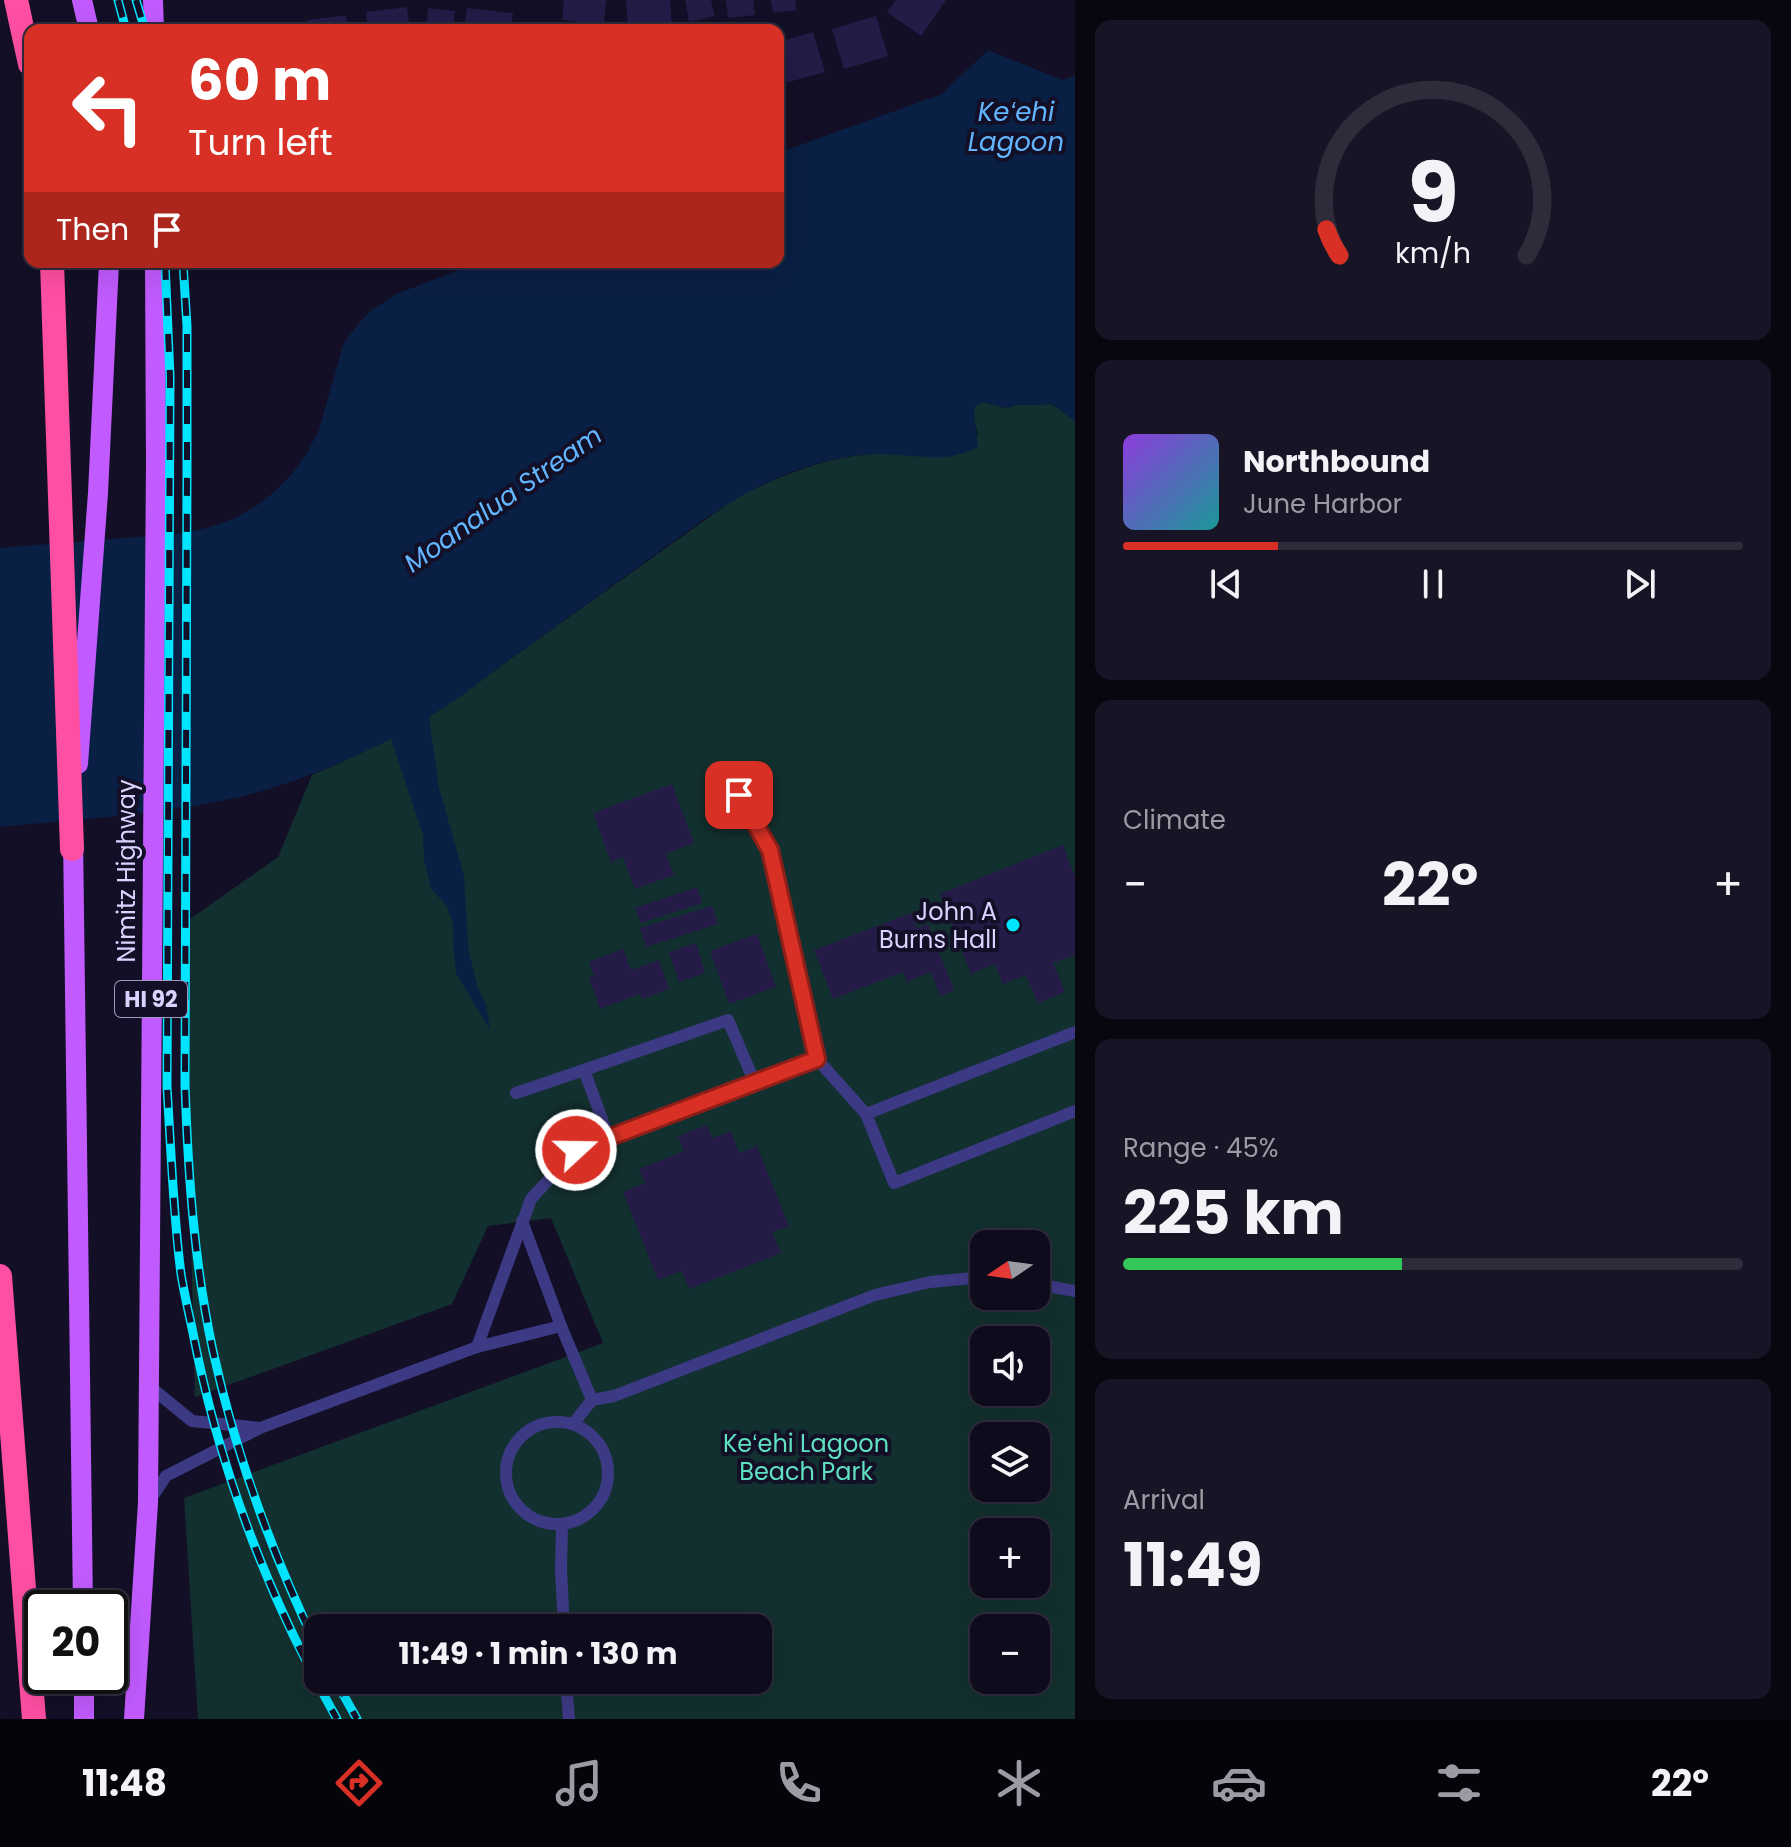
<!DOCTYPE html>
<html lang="en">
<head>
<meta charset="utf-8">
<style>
	:root { --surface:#0e0b1c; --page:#171425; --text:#f1f3f6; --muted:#9b9ba3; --line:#2e2b3b; --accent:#d93025 }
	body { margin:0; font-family:Poppins,sans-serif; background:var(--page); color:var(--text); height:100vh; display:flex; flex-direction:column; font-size:30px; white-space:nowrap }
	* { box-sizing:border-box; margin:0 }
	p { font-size:26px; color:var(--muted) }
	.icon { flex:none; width:44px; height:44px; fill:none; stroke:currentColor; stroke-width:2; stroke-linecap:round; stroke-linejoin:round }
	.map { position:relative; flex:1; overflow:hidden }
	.sheet { display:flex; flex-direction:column; gap:20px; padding:20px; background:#08060f; width:716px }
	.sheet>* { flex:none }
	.guide { position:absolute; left:24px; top:24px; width:760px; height:244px; border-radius:16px; box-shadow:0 8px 32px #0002,0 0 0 2px var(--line); background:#d93025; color:#fff; overflow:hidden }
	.needle { width:52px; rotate:257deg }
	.controls { position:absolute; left:970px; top:1230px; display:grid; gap:16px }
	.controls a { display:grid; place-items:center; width:80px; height:80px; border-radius:16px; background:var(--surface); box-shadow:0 8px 32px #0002,0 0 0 2px var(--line); font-size:40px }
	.speed { position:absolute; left:24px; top:1590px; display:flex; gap:16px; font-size:40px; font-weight:700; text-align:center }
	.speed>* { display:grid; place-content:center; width:104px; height:104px; border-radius:50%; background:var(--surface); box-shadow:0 8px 32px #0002,0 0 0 2px var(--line); line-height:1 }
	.speed .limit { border:4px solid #111; border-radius:12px; background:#fff; color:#111 }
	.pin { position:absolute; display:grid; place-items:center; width:68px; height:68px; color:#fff; margin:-34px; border-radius:16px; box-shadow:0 4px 12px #0006 }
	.me { position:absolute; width:88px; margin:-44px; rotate:69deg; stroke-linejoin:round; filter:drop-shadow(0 0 6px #0008) }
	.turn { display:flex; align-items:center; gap:28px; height:168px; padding:0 32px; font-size:36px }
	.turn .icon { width:104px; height:104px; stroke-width:2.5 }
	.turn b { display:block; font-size:56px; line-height:68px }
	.then { display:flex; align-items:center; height:76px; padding:0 32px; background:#0003; gap:16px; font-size:30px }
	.big { font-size:60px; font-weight:700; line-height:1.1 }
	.sheet .widget { flex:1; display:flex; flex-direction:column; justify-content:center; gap:12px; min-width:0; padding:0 28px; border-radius:16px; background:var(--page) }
	.sheet .dial { align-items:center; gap:0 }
	.dial svg { height:208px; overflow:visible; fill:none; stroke:var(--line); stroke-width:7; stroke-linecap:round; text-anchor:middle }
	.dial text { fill:var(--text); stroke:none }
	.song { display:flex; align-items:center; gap:24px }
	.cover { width:96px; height:96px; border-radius:12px; background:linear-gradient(135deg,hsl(270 70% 55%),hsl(180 70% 35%)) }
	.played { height:8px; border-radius:4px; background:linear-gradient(90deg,var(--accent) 25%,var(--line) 25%) }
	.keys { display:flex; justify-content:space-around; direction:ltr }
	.heat { display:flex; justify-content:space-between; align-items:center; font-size:44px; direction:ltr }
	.charge { height:12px; border-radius:6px; background:linear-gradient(90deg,#34c759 45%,var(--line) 0) }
	.trip { position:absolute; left:304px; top:1614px; width:468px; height:80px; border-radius:16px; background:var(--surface); box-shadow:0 8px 32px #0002,0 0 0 2px var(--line); font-weight:700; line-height:80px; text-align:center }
	.menu { display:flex; height:128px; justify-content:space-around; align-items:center; background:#06040b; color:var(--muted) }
	.menu .icon { width:56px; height:56px }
	.menu .selected { color:var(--accent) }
	.menu b { font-size:36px; color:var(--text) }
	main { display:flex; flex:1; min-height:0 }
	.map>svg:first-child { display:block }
	.green { fill:#12302f; fill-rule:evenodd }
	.water { fill:#0a1f44 }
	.building { fill:#241b47 }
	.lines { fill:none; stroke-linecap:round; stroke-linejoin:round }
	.lane { stroke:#3d3a85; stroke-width:12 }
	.primary { stroke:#c25bff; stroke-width:20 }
	.highway { stroke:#ff4fa3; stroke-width:24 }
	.rail-casing { stroke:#00e5ff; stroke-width:9 }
	.rail { stroke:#130f26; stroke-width:6; stroke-dasharray:18; stroke-linecap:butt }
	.route-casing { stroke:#8d1f18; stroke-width:20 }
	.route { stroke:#d93025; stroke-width:14 }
	.poi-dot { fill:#00e5ff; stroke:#130f26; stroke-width:3 }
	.labels { text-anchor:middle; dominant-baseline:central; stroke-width:8; stroke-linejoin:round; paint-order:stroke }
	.shield { fill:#130f26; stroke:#9e99be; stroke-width:2 }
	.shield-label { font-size:22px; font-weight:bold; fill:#d9d4ff }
	.street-label { font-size:24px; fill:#d9d4ff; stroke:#130f26 }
	.poi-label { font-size:24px; fill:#d9d4ff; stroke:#130f26; text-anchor:end }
	.park-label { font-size:24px; fill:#5fe0c0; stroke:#130f26 }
	.water-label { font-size:26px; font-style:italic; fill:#62b6ff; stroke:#130f26 }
</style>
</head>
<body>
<main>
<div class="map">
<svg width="1075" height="1719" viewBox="0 0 1075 1719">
	<rect width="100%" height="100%" fill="#130f26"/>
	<path class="green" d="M 983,402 L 1006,408 L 1017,405 L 1052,404 L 1075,421 L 1075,1719 L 198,1719 L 184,1498 L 603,1343 L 551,1218 L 488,1226 L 452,1304 L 195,1397 L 183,924 L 278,857 L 312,775 C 380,747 440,713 498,668 L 736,498 C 779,476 823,458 871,454 C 898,452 925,456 952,456 L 978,434 L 973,416 L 975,407 ZM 984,1244 L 1036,1244 L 1036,1296 L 984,1296 ZM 984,1340 L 1036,1340 L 1036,1392 L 984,1392 ZM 984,1436 L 1036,1436 L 1036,1488 L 984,1488 ZM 984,1532 L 1036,1532 L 1036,1584 L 984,1584 ZM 318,1628 L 758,1628 L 758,1680 L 318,1680 ZM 984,1628 L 1036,1628 L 1036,1680 L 984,1680 Z"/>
	<path class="water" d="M 988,50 L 1062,80 L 1075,76 L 1075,421 L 1052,404 L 1017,405 L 1006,408 L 983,402 L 975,407 C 972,421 979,432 977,448 C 969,451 961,454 953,456 C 930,460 897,453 872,454 C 811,458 756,484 706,518 L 498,668 L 464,694 L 429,717 L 439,788 L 464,876 L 468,947 L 477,986 L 486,1004 L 490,1030 L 456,973 L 453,942 L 453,924 L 447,906 L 431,889 L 424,859 L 423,835 L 391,739 C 338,765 284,788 225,800 C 151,816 75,819 0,827 L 0,548 L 186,533 L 210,527 L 233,519 L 255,507 L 274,492 L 292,474 L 307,453 L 319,430 L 343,345 L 355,328 L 369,312 L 396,294 L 480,262 L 778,262 L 778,153 L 942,94 Z"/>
	<g class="building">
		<path d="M 564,0 L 606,0 L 604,25 L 562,20 Z"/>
		<path d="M 626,0 L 670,0 L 672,30 L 628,30 Z"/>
		<path d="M 685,0 L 711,0 L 715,16 L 689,22 Z"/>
		<path d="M 726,0 L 753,0 L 755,15 L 728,18 Z"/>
		<path d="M 771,0 L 795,0 L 796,10 L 773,13 Z"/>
		<path d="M 896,0 L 946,0 L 921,36 L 887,12 Z"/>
		<path d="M 407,7 L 410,30 L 368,30 L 366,12 Z"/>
		<path d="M 428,8 L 455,11 L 453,30 L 426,30 Z"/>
		<path d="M 467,8 L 513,13 L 511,30 L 464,30 Z"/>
		<path d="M 346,15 L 349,30 L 308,30 L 307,20 Z"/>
		<path d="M 876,16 L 888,56 L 844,69 L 832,29 Z"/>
		<path d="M 813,32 L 825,72 L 782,84 L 778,69 L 778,42 Z"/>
		<path d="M 672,784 L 694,843 L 666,854 L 674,875 L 635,889 L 623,857 L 611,862 L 593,813 Z"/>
		<path d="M 1063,845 L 1075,877 L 1075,955 L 1053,963 L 1065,992 L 1038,1003 L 1026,975 L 1003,984 L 995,964 L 971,974 L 940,894 Z"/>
		<path d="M 697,887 L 702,903 L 641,923 L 635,908 Z"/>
		<path d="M 712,906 L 718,924 L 646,947 L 640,928 Z"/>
		<path d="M 911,913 L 917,928 L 928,924 L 954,990 L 940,996 L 931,972 L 907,982 L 903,972 L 833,999 L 814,950 Z"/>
		<path d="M 757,934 L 776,987 L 729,1004 L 710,951 Z"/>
		<path d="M 696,943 L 705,973 L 679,982 L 669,952 Z"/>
		<path d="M 623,949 L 631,970 L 659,960 L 669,989 L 642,999 L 640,994 L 600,1009 L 589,978 L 594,976 L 589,962 Z"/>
		<path d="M 707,1125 L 712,1138 L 731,1131 L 739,1153 L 757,1146 L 789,1226 L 772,1232 L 781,1253 L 689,1289 L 682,1271 L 658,1280 L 623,1192 L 645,1183 L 639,1169 L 684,1151 L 678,1136 Z"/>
	</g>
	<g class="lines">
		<g class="lane">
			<path d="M 817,1059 L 866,1114 L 894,1183 L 1075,1111"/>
			<path d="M 516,1093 L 584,1070"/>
			<path d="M 866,1114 L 1075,1032"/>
			<path d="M 609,1138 L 584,1070 L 728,1020 L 755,1083"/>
			<path d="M 1036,1284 L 1075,1291"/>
			<path d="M 561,1326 L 592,1400"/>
			<path d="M 477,1347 L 531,1199 L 576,1150 L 817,1059 L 770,850 L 739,795"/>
			<path d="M 148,1385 L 192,1421 L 260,1428"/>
			<circle cx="557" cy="1473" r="51"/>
			<path d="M 573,1424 L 592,1400 L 614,1396 L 875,1295 L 930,1282 L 984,1277"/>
			<path d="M 150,1500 L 166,1476 L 260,1428 L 477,1347 L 561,1326 L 522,1221"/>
			<path d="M 562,1524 L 561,1570 L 564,1628"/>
			<path d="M 566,1680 L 569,1719"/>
		</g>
		<g class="primary">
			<path d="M 82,0 L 89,30"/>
			<path d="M 153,0 L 154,30"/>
			<path d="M 78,764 L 98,493 L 109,262"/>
			<path d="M 73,836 L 83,1608"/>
			<path d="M 84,1676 L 84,1719"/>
			<path d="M 134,1719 L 148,1503 L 156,463 L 155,262"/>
		</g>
		<g class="highway">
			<path d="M 16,0 L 30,64"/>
			<path d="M 52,262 L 72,849"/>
			<path d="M 0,1276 L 34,1719"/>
		</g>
		<defs>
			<g id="rail">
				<path d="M 118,0 L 126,30"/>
				<path d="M 136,0 L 145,30"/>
				<path d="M 165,262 L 170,377 L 167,1087 C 171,1149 173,1212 181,1274 C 184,1292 188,1310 192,1328 C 218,1466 268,1597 337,1719"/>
				<path d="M 183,262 L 187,326 L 187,472 L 185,1084 C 188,1173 194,1263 213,1351 C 235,1452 273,1556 318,1649"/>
				<path d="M 335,1680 L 357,1719"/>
			</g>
		</defs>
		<use href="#rail" class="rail-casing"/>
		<use href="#rail" class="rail"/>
	</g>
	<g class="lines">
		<defs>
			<path id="route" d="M 576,1150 L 817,1059 L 770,850 L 739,795"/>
		</defs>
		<use href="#route" class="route-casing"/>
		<use href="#route" class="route"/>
	</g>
	<circle class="poi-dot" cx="1013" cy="925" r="8"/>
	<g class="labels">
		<rect class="shield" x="115" y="981" width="72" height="36" rx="6"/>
		<g class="shield-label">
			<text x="151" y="999">HI 92</text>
		</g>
		<g class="street-label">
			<text transform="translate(126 871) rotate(-90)">Nimitz Highway</text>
		</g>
		<g class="poi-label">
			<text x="997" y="911">John A<tspan x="997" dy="28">Burns Hall</tspan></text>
		</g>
		<g class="park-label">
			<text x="806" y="1443">Keʻehi Lagoon<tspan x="806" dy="28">Beach Park</tspan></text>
		</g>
		<g class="water-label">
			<text x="1016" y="112">Keʻehi<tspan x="1016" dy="30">Lagoon</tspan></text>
			<text transform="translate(503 499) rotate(-35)">Moanalua Stream</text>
		</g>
	</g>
</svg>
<div class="controls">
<a><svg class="needle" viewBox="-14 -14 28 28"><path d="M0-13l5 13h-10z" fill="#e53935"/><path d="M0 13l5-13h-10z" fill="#9b9ba3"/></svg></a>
<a><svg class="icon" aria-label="sound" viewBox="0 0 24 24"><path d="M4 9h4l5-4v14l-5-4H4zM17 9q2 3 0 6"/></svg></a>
<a><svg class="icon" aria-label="layers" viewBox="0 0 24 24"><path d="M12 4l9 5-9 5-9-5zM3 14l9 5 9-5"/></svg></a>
<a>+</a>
<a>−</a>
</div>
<div class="speed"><div class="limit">20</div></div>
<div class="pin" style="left:739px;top:795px;background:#d93025"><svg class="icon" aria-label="arrive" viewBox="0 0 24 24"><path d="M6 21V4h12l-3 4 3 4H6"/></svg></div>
<svg class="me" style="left:576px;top:1150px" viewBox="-20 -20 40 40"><circle r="17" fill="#d93025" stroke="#fff" stroke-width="3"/><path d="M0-11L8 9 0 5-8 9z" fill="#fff"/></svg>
<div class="trip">11:49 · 1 min · 130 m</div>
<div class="guide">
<div class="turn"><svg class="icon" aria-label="left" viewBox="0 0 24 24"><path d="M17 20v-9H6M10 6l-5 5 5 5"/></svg><div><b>60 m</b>Turn left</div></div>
<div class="then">Then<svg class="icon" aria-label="arrive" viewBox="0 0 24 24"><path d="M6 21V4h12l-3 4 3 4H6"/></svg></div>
</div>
</div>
<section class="sheet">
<div class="widget dial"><svg viewBox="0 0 100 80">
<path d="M14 69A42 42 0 1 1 86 69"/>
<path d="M14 69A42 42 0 0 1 9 59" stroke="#d93025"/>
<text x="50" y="56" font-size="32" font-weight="700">9</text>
<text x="50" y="72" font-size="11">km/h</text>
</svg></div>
<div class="widget">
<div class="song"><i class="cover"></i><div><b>Northbound</b><p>June Harbor</p></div></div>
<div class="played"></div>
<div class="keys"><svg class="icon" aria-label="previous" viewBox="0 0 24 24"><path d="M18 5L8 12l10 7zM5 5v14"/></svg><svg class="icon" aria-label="pause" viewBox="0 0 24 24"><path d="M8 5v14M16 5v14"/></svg><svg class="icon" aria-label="next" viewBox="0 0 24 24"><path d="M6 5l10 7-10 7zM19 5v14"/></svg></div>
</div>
<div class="widget"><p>Climate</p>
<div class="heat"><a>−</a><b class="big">22°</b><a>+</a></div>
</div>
<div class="widget"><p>Range · 45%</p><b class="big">225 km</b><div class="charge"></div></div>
<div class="widget"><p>Arrival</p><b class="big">11:49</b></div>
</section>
</main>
<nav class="menu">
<b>11:48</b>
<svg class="icon selected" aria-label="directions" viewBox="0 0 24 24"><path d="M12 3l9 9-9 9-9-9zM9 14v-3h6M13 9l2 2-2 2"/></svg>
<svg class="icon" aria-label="music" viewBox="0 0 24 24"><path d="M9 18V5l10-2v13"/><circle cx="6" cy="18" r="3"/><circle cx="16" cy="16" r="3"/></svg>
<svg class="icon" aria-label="phone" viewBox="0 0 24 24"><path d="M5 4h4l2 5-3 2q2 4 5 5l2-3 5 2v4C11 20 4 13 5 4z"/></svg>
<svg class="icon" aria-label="climate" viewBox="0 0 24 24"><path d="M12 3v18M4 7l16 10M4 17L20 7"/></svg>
<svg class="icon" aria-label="car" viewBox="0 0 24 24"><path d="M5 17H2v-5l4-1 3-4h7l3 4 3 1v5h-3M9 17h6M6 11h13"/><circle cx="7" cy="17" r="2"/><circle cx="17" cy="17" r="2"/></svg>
<svg class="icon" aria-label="filters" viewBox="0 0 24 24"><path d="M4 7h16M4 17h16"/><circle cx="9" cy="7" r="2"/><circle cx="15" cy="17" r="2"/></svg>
<b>22°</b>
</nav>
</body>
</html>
